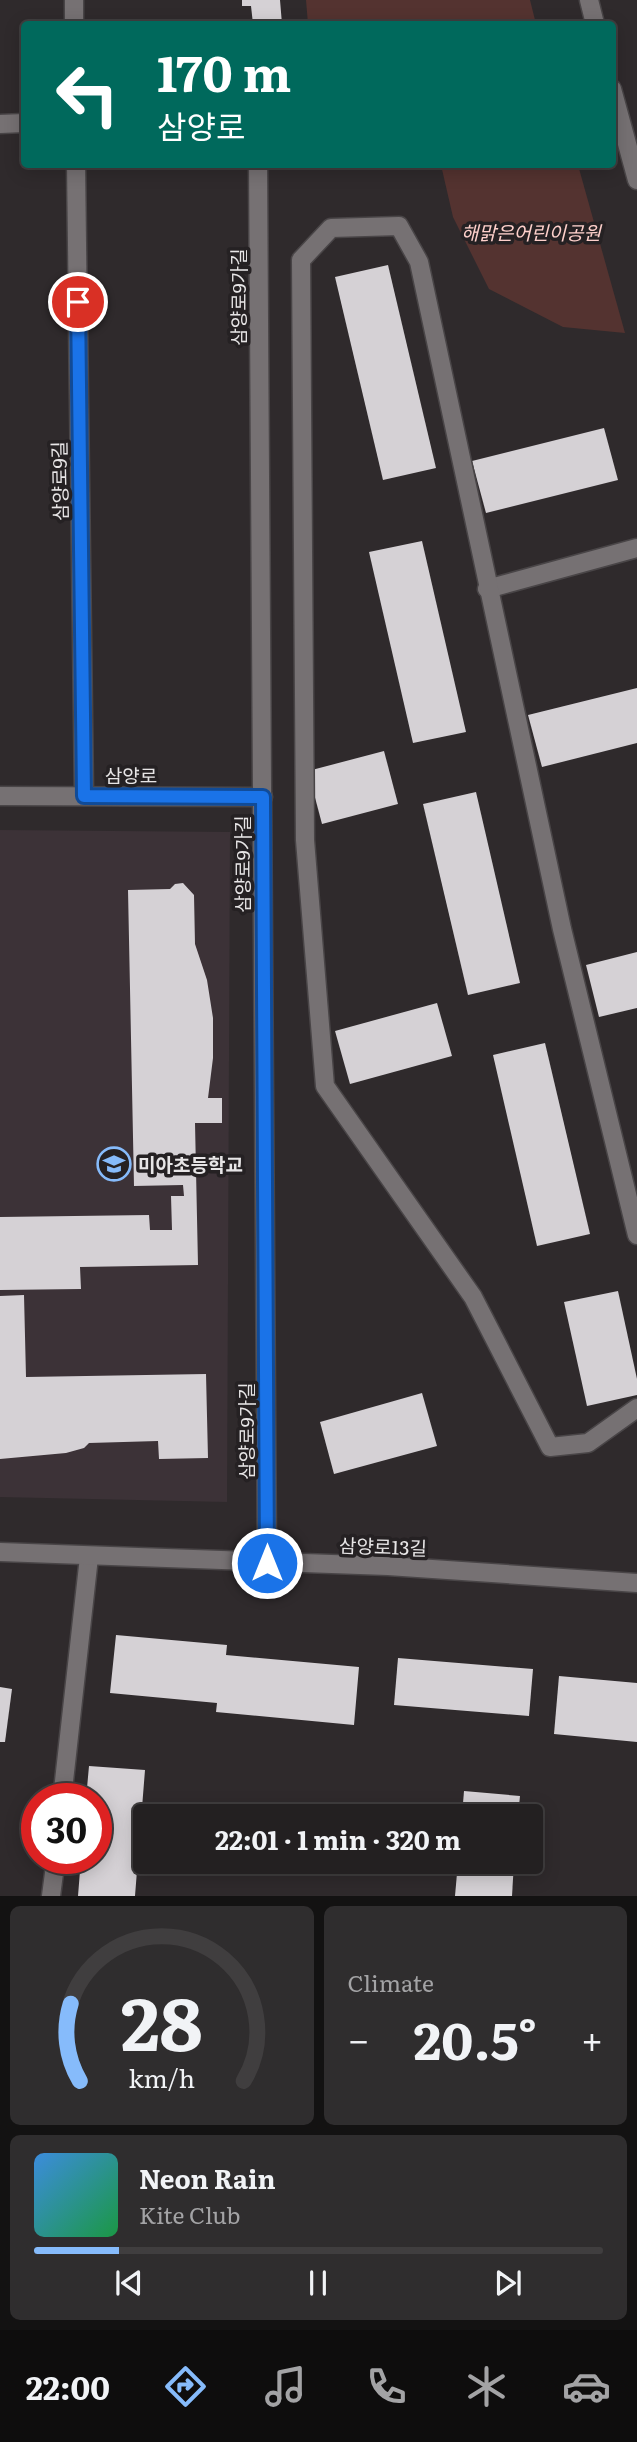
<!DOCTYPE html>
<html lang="en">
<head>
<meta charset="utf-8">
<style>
	:root { --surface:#232021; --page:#2f2d2e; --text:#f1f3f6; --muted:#a3a3a5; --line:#403e3f; --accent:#86bbfb }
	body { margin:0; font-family:Literata,"Noto Sans KR",serif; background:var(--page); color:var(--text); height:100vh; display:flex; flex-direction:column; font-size:26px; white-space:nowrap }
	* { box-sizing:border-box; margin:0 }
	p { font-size:23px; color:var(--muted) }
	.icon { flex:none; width:38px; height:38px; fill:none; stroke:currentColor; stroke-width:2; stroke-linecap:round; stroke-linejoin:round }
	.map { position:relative; height:1896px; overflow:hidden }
	.drawer { display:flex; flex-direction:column; gap:10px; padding:10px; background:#131212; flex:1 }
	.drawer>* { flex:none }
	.hud { position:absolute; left:21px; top:21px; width:595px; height:147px; border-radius:7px; box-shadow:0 4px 18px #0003,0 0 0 2px var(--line); background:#00695c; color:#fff; overflow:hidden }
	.speed { position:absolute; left:21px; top:1783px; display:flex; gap:14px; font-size:35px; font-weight:700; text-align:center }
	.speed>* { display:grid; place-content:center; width:91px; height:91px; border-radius:50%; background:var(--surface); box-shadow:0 4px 18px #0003,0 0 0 2px var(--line); line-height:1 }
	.speed .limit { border:10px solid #d22; background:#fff; color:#111 }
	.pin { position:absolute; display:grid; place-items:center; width:60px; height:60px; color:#fff; margin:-30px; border:4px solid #fff; border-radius:50%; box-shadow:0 2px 7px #0007 }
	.me { position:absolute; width:77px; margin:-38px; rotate:0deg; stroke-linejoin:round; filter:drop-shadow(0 0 5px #0008) }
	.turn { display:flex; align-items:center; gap:24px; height:147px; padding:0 21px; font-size:32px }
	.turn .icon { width:91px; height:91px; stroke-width:2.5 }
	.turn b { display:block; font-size:49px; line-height:60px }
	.big { font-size:52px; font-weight:700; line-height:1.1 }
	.drawer .tile { flex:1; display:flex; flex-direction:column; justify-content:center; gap:10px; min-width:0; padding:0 24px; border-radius:10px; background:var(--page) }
	.drawer .dial { align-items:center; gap:0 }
	.dial svg { height:182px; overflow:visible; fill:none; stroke:var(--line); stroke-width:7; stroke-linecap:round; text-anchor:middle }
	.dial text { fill:var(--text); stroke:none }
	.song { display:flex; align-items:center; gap:21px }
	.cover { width:84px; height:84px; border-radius:10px; background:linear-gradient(135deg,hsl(210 70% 55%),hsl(140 70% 35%)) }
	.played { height:7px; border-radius:4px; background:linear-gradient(90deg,var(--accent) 15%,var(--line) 15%) }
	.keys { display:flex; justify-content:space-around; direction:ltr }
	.heat { display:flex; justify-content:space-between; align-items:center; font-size:38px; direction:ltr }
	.drawer .tiles { flex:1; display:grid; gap:10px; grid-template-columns:1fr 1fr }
	.tile:last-child { grid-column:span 2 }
	.trip { position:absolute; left:133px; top:1804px; width:410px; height:70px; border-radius:7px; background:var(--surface); box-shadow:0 4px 18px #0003,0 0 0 2px var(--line); font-weight:700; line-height:70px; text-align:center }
	.dock { display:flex; height:112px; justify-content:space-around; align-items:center; background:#0e0d0d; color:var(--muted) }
	.dock .icon { width:49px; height:49px }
	.dock .active { color:var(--accent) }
	.dock b { font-size:32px; color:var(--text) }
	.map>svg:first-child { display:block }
	.built { fill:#3c3237 }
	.green { fill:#543330 }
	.building { fill:#d5d1d5 }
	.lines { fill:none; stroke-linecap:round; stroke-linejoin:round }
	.lane-casing { stroke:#494547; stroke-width:21 }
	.street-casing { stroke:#494547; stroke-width:21 }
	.secondary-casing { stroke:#494547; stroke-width:21 }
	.lane { stroke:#767173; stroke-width:18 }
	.street { stroke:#767173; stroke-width:18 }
	.secondary { stroke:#767173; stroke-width:18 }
	.route-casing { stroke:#114b97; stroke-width:18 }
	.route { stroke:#1a73e8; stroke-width:12 }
	.labels { text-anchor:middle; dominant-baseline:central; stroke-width:7; stroke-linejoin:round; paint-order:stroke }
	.park-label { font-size:19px; font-style:italic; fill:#fed0cb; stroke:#252123 }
	.street-label { font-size:19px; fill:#e7e5e6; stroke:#252123 }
	.poi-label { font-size:19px; font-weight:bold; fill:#e7e5e6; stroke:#252123; text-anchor:start }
</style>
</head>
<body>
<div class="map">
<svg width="637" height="1896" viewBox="0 0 637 1896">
	<rect width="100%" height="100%" fill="#2f2a2c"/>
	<path class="built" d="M 0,830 L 230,832 L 227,1502 L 0,1497 Z"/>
	<g class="green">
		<path d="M 306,0 L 530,0 L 536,24 L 308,24 Z"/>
		<path d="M 441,165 L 578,165 L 625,333 L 563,327 L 489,289 L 453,217 Z"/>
	</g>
	<g class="building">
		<path d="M 242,0 L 280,0 L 282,24 L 253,24 L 251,6 L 242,6 Z"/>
		<path d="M 388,265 L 436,468 L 383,480 L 335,277 Z"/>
		<path d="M 604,428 L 618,480 L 486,513 L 472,461 Z"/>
		<path d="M 422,541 L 466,732 L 413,743 L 369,552 Z"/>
		<path d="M 637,688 L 637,743 L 542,767 L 528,715 Z"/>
		<path d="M 384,751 L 398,804 L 322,824 L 308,771 Z"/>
		<path d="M 476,792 L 520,983 L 468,995 L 423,804 Z"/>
		<path d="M 183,883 L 194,895 L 195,944 L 207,980 L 213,1018 L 213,1058 L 208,1098 L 222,1098 L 222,1123 L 195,1123 L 198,1265 L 80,1267 L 81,1289 L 0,1290 L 0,1217 L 149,1215 L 150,1230 L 172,1230 L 171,1196 L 184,1196 L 183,1185 L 134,1186 L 128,890 L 170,889 L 175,884 Z"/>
		<path d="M 637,952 L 637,1008 L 599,1017 L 586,965 Z"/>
		<path d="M 437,1003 L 452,1056 L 350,1084 L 335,1031 Z"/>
		<path d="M 545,1043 L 590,1234 L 537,1246 L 493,1055 Z"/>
		<path d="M 618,1291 L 637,1379 L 637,1395 L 587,1406 L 564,1302 Z"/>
		<path d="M 24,1295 L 26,1377 L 206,1374 L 208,1458 L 159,1459 L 158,1441 L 89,1443 L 84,1448 L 66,1453 L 0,1459 L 0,1296 Z"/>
		<path d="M 422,1393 L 437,1446 L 334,1474 L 320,1422 Z"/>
		<path d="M 116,1635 L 227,1645 L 226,1655 L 359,1667 L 354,1725 L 216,1712 L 217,1703 L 110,1693 Z"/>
		<path d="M 398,1658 L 533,1669 L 529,1716 L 394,1705 Z"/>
		<path d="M 559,1676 L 637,1683 L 637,1742 L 554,1734 Z"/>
		<path d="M 0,1687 L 12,1689 L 5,1742 L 0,1742 Z"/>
		<path d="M 89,1766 L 145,1770 L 135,1896 L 78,1896 L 81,1858 L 96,1858 L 96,1799 L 86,1799 Z"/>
		<path d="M 464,1791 L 520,1796 L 518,1816 L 462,1816 Z"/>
		<path d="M 458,1862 L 514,1862 L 512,1896 L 455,1896 Z"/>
	</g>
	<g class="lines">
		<defs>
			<g id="lane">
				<path d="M 487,589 L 637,548"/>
				<path d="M 637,1235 L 562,929 L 419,262 L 399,226 L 331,228 L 301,260 L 305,840 L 325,1086 L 473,1297 L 550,1447 L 588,1443 L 637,1408"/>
				<path d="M 62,1799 L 89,1557"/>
				<path d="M 51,1896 L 56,1858"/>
			</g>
			<g id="street">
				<path d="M 74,0 L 74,24"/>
				<path d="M 0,124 L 24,123"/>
				<path d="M 76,164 L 84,796"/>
				<path d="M 258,164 L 267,1563"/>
				<path d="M 0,796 L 263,797"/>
			</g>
			<g id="secondary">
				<path d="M 589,0 L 595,24"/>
				<path d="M 612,89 L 637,180"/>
				<path d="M 0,1552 L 388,1566 L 637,1583"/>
			</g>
		</defs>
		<use href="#lane" class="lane-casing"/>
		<use href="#street" class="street-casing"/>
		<use href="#secondary" class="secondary-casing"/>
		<use href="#lane" class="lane"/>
		<use href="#street" class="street"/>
		<use href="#secondary" class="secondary"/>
	</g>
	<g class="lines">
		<defs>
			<path id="route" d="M 78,302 L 84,796 L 263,797 L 267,1563"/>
		</defs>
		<use href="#route" class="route-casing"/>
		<use href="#route" class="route"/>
	</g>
	<defs>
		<symbol id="school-ring" viewBox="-11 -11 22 22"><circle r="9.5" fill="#252123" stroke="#86bbfb" stroke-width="1.5"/><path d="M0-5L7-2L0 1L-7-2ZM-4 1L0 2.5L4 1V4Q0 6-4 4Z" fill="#86bbfb"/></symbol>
	</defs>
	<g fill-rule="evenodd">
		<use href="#school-ring" x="95" y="1145" width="38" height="38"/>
	</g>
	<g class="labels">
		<g class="park-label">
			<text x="531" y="232">해맑은어린이공원</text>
		</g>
		<g class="street-label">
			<text transform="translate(238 297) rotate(-90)">삼양로9가길</text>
			<text transform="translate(59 481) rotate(-91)">삼양로9길</text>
			<text x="131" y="775">삼양로</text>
			<text transform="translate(242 864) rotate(-90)">삼양로9가길</text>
			<text transform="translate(246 1431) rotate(-90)">삼양로9가길</text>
			<text transform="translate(383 1546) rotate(2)">삼양로13길</text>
		</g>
		<g class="poi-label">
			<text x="138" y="1164">미아초등학교</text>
		</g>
	</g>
</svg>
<div class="speed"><div class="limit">30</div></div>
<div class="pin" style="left:78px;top:302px;background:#d93025"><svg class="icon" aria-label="arrive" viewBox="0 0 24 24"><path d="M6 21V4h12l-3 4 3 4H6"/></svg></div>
<svg class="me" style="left:267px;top:1563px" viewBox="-20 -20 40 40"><circle r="17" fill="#1a73e8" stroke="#fff" stroke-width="3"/><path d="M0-11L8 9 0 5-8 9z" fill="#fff"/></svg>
<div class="trip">22:01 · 1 min · 320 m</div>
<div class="hud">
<div class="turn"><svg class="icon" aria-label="left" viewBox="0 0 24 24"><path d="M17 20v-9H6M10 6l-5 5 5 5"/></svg><div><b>170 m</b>삼양로</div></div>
</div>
</div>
<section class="drawer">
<div class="tiles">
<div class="tile dial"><svg viewBox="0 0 100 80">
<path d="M14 69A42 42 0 1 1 86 69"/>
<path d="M14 69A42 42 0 0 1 10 35" stroke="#86bbfb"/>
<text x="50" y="56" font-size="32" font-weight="700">28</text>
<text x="50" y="72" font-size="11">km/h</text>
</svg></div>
<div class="tile"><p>Climate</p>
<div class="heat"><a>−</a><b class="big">20.5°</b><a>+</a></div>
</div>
<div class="tile">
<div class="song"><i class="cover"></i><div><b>Neon Rain</b><p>Kite Club</p></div></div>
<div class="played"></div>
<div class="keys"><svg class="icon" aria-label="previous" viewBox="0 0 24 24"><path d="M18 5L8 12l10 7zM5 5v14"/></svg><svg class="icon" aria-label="pause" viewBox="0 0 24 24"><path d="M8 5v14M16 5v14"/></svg><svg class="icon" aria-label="next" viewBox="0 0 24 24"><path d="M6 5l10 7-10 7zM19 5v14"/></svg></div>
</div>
</div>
</section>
<nav class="dock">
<b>22:00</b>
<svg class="icon active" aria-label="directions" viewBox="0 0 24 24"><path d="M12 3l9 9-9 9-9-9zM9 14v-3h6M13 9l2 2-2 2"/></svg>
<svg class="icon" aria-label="music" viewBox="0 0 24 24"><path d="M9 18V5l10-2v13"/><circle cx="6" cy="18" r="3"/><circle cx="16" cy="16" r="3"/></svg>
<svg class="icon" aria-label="phone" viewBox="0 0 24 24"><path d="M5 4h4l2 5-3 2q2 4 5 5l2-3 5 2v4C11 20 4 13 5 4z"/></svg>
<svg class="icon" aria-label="climate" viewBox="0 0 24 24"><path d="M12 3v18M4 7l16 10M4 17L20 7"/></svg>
<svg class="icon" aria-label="car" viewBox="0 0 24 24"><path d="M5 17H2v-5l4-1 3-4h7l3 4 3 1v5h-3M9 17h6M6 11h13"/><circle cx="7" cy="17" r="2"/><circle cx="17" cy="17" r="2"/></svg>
</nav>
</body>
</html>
